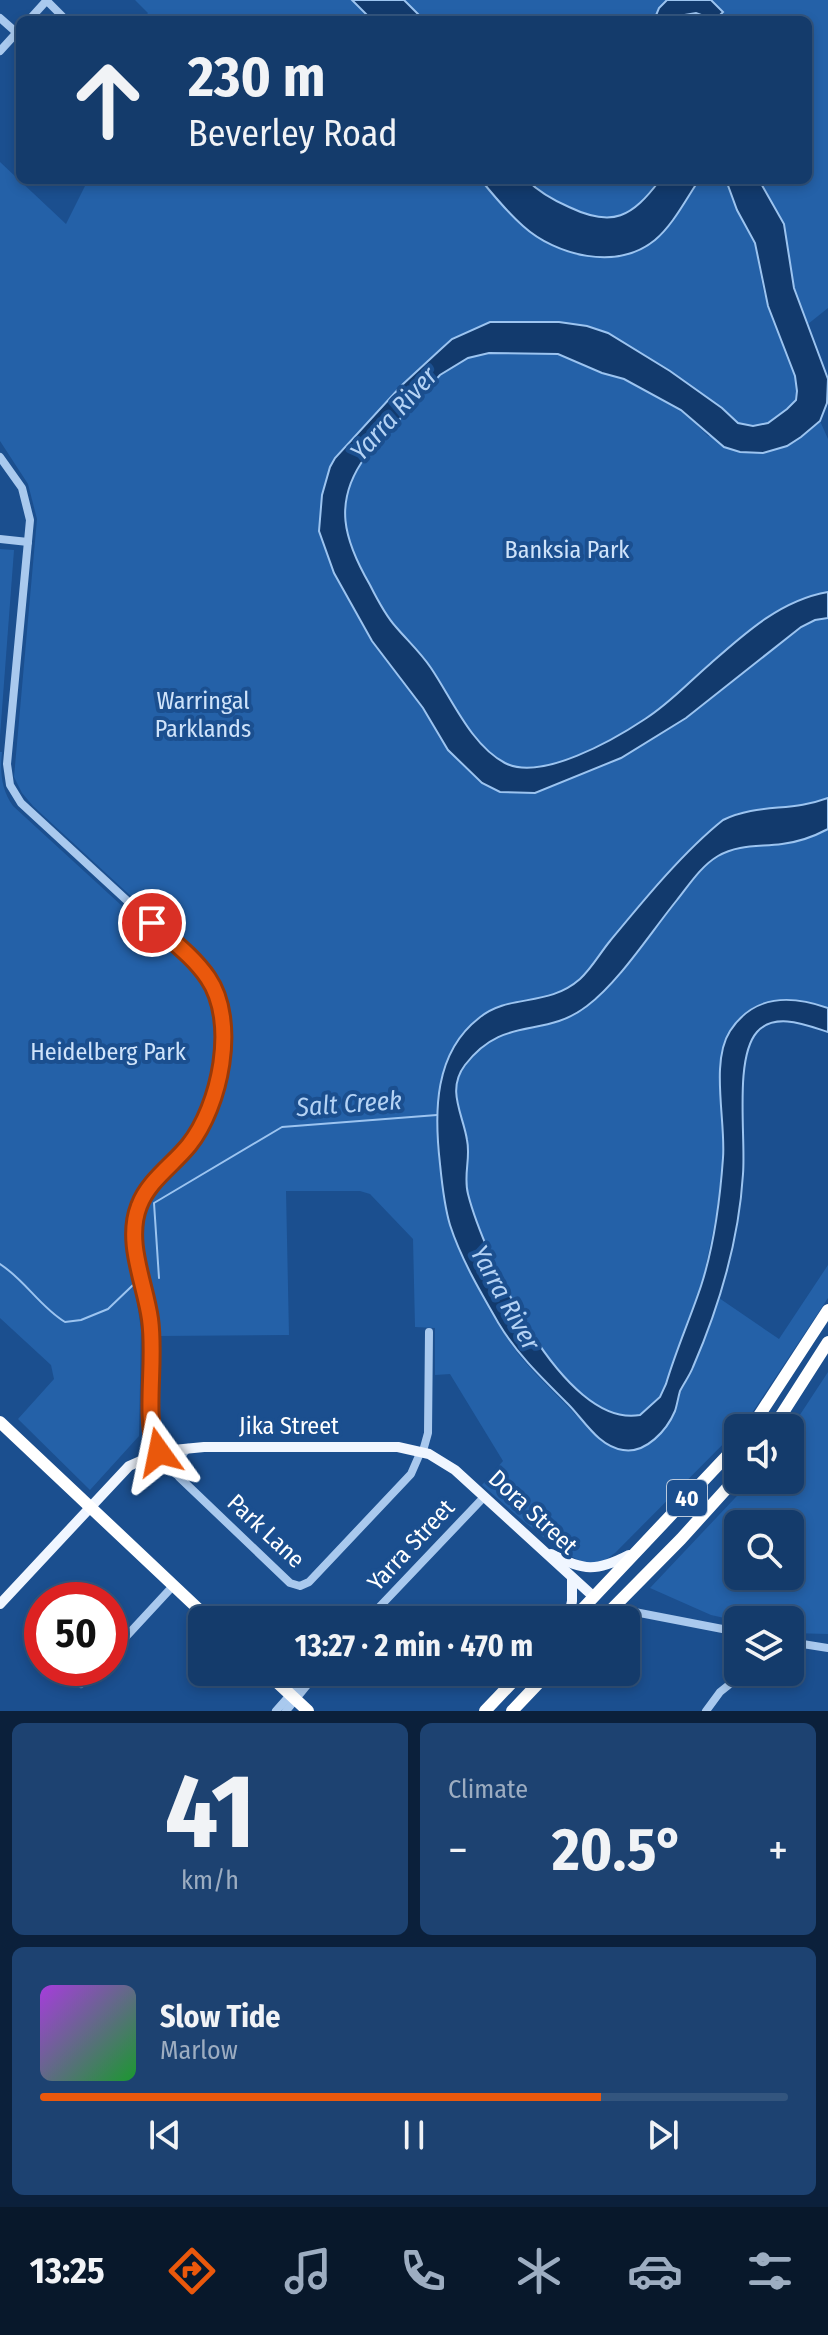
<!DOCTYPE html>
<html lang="en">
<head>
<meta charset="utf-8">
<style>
	:root { --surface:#143b6b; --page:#1d4271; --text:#f1f3f6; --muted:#9dadc1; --line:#33557e; --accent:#ea580c }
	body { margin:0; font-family:"Fira Sans Condensed",sans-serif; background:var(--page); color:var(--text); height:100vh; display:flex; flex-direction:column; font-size:30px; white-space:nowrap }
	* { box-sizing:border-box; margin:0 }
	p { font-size:26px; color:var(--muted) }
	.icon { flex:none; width:44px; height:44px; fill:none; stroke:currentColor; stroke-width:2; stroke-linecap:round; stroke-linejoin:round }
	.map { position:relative; height:1711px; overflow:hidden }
	.side { display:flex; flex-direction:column; gap:12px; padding:12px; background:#0b203b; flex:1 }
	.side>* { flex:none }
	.banner { position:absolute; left:16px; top:16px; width:796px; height:168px; border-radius:12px; box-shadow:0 4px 12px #0003,0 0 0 2px var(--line); background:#143b6b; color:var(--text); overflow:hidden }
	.buttons { position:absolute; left:724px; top:1414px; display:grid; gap:16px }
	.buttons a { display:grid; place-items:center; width:80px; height:80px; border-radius:12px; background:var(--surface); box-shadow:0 4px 12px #0003,0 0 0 2px var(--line); font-size:40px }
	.speed { position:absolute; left:24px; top:1582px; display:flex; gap:16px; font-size:40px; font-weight:700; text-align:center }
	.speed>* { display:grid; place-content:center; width:104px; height:104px; border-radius:50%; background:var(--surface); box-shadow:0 4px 12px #0003,0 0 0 2px var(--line); line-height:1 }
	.speed .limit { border:12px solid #d22; background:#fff; color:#111 }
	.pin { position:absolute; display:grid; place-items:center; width:68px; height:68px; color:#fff; margin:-34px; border:4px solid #fff; border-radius:50%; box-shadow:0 2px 8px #0007 }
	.me { position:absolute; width:88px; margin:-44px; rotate:348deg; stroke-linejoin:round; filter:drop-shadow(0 0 6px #0008) }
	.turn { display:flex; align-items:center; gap:28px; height:168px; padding:0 40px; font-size:36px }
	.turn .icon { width:104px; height:104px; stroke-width:2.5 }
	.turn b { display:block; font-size:56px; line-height:68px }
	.big { font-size:60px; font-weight:700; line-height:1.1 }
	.side .widget { flex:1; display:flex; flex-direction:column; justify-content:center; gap:12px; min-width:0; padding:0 28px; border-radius:12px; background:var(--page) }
	.side .dial { align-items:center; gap:0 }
	.dial b { font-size:104px; line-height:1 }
	.song { display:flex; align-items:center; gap:24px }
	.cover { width:96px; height:96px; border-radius:12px; background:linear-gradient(135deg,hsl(280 70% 55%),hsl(130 70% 35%)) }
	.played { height:8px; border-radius:4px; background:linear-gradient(90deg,var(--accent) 75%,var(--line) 75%) }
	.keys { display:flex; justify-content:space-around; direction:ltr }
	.heat { display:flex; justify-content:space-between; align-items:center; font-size:44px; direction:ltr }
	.side .tiles { flex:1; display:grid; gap:12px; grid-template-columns:1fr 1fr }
	.widget:last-child { grid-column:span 2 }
	.trip { position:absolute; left:188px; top:1606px; width:452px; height:80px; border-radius:12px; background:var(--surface); box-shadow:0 4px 12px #0003,0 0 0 2px var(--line); font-weight:700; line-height:80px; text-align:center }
	.tabs { display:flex; height:128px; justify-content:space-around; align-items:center; background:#08182b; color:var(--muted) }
	.tabs .icon { width:56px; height:56px }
	.tabs .selected { color:var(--accent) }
	.tabs b { font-size:36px; color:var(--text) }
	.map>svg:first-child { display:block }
	.green { fill:#2461a8; fill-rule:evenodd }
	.water { fill:#123a6d; stroke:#9cc4f0; stroke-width:2 }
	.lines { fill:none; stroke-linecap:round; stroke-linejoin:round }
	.stream { stroke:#9cc4f0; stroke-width:2 }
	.minor { stroke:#a9c9ee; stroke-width:8 }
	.major { stroke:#f0f6ff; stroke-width:10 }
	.highway { stroke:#fff; stroke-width:12 }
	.route-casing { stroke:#983908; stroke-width:20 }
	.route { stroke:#ea580c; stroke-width:14 }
	.labels { text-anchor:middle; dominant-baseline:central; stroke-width:8; stroke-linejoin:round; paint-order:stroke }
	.shield { fill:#1b4f8f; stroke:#bbcadd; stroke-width:2 }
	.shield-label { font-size:22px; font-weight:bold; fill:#fff }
	.park-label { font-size:24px; fill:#cfe3fa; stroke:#1b4f8f }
	.street-label { font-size:24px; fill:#fff; stroke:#1b4f8f }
	.water-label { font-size:26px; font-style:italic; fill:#b5d3f5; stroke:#1b4f8f }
</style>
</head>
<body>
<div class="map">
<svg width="828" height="1711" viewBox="0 0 828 1711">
	<rect width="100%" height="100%" fill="#1b4f8f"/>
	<g class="green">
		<path d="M 135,0 L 352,0 L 372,20 L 142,20 L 148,13 Z"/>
		<path d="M 404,0 L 828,0 L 828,308 L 808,324 L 794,288 L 784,224 L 759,180 L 808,180 L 808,20 L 424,20 Z"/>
		<path d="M 0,162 L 66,224 L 88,180 L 481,180 C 499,201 519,226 543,241 C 576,261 630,265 659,236 C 675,221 687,198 699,180 L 726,180 L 732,199 L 755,243 L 763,290 L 795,376 L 797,391 L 795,400 L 787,409 L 768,423 L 752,426 L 738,423 L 722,408 L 670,371 L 608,333 L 587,326 L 559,322 L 490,322 L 452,339 L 441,349 L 402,385 L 335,458 L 330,467 L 322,495 L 319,531 L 334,573 L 372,641 L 423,708 L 440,739 L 474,776 L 500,792 L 535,793 L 621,758 L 686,718 L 801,627 L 815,620 L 828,618 L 828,798 L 792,809 L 737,813 L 711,830 L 645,900 L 583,977 L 567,989 L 549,998 L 518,1002 L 442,1074 C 423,1172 460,1276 519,1355 C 540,1381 568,1404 590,1431 L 675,1412 L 680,1393 L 693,1369 L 719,1298 L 779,1339 L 828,1265 L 828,1298 L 748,1419 L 615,1553 C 609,1557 602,1564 593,1564 C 567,1564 505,1504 482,1485 L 503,1461 L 450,1374 L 435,1375 L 435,1328 L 415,1327 L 413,1239 L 370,1194 L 360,1191 L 286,1191 L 289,1335 L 157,1336 C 157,1296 129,1255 140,1214 C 147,1190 169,1174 185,1156 C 200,1138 230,1086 230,1063 C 230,1055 228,1046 227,1038 C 226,1012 223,990 209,968 L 33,806 L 22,793 L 14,777 L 37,519 L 28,484 L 0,441 Z"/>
		<path d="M 527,180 L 660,180 C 650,193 640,208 624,215 C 593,229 548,201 527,180 Z"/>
		<path d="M 489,353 L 558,354 L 646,389 L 681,410 L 708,436 L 787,446 L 820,421 L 828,439 L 828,592 C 781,600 745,633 710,664 C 689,682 669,704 645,719 C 615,739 541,782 505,763 C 471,745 452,700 431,668 C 421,653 408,641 396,627 C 385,615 377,599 370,585 C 344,540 332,502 366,456 L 440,375 L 468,358 Z"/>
		<path d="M 0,549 L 14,550 L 0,736 Z"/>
		<path d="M 0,752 L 2,752 C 0,772 1,789 13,806 L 194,972 L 210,996 L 216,1016 L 217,1059 L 212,1090 L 203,1114 L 183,1146 L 143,1183 L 126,1226 L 141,1330 L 139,1436 L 90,1490 L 18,1419 L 54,1379 L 51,1365 L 0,1318 Z"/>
		<path d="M 828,829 L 828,1008 L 815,1003 L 750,1009 L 731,1030 L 723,1050 L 721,1078 L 723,1155 L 717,1211 L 702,1284 L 666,1384 L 660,1397 L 641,1415 C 563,1429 483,1254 468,1194 C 463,1175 471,1158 467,1140 C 463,1114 446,1090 465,1065 C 504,1014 543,1040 587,1006 C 619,982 651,933 677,900 C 688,885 701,866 718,856 C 738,844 760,847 782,844 C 799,842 813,837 828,829 Z"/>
		<path d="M 828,1372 L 828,1634 L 790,1633 L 790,1620 L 738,1621 L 711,1615 L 650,1588 L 752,1480 L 790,1480 L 790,1430 ZM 738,1524 L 790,1524 L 790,1576 L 738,1576 Z"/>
	</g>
	<g class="water">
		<path d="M 352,0 L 404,0 L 424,20 L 372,20 Z"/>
		<path d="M 667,0 L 711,0 L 723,12 L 715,20 L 696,13 L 685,15 L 683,20 L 654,20 L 659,8 Z"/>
		<path d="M 481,180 L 527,180 C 540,193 553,200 569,207 C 613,228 632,217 660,180 L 699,180 C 686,199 673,225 655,240 C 617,271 556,256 523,226 C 507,212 494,196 481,180 Z"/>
		<path d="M 726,180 L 759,180 L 784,224 L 794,288 L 828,379 L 827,403 L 820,421 L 801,437 L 787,446 L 763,453 L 740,452 L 724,447 L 681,410 L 624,379 L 602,373 L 558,354 L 489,353 L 468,358 L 440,375 L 366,456 C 332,502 344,540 370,585 C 377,599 385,615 396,627 C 408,641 421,653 431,668 C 452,699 471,745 505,763 C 541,782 615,739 645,719 C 669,704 689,682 710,664 C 745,633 781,600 828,592 L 828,618 L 815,620 L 801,627 L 686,718 L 621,758 L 535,793 L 500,792 L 482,783 L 448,750 L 423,708 L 372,641 L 334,573 L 319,531 L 322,495 L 330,467 L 335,458 L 402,385 L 441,349 L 452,339 L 490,322 L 559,322 L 587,326 L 608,333 L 670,371 L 722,408 L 738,423 L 753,426 L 768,423 L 787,409 L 796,400 L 797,391 L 795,376 L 768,306 L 755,243 L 737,210 Z"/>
		<path d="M 828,798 L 828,829 C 813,837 799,842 782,844 C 760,847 738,844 718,856 C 701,866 689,885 677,900 C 651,932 619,982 587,1006 C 543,1040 504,1014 465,1065 C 446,1090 463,1114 467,1140 C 471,1158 463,1175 468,1194 C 483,1253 563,1429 640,1415 L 660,1397 L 666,1384 C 676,1350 690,1319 701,1286 C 714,1246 720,1200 723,1158 C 726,1122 710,1062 730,1031 C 754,994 791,995 828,1008 L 828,1032 C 806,1025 775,1012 757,1032 C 734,1058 746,1138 743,1174 C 739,1239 719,1307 693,1367 C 690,1375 684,1383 680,1391 C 678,1398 677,1405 675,1411 C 667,1430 646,1454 623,1450 C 597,1446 583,1418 566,1402 C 541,1377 517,1354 499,1324 C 481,1293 461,1259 450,1225 C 444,1205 442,1184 440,1164 C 434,1112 434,1053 479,1018 C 509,993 547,1008 580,979 C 592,968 600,953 610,941 C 643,901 683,852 723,820 C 758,803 791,812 828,798 Z"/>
	</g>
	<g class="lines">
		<g class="stream">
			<path d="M 0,1264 C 25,1280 40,1307 65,1322 L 81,1320 L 108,1309 L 133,1285"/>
			<path d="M 159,1278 L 154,1203 L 282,1127 L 437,1115"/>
		</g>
		<g class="minor">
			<path d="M 47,1 L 66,20"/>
			<path d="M 0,18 L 17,33"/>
			<path d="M 29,20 L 47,0"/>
			<path d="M 0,51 L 20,29"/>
			<path d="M 0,457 L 22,488 L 30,520 L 7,764 L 10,785 L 21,803 L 197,965 C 241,1012 225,1098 189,1145 C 172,1167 144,1184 137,1212 C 127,1247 145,1285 150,1319 C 156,1363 144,1410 156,1453"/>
			<path d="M 0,539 L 28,542"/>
			<path d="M 423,1451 L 428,1433 L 429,1332"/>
			<path d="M 159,1452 L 179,1477 L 290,1583 L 300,1586 L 309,1582 L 411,1474 L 421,1451"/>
			<path d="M 176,1474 L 176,1462 L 188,1448"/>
			<path d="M 614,1608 L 738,1632"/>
			<path d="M 367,1620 L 484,1497"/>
			<path d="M 790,1642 L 828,1648"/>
			<path d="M 110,1654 L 173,1586"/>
			<path d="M 81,1684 L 97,1668"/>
			<path d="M 276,1711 L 298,1686 L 317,1673"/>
			<path d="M 286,1711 L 317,1673"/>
			<path d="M 706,1711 L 720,1692 L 745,1672"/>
		</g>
		<g class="major">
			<path d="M 551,1554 C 584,1571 596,1572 629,1555"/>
			<path d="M 0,1604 L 129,1466 L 163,1451 L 204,1447 L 398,1447 L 429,1454 L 455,1470 L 594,1597"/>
			<path d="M 568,1620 L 572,1601 L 572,1578"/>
		</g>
		<g class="highway">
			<path d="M 0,1422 L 210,1620"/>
			<path d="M 751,1428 L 828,1310"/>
			<path d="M 773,1428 L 828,1342"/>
			<path d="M 572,1620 L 738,1444"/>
			<path d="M 601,1620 L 681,1539 L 738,1476"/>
			<path d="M 266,1672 L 308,1711"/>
			<path d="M 485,1711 L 522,1672"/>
			<path d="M 512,1711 L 549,1672"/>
		</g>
	</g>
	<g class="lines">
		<defs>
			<path id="route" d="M 152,923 C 171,940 194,957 208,978 C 238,1022 220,1106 189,1145 C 173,1165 148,1181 139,1206 C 125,1242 145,1283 150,1319 C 156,1363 144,1410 156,1453 L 159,1452"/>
		</defs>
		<use href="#route" class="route-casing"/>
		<use href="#route" class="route"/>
	</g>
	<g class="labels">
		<rect class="shield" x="667" y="1480" width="40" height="36" rx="6"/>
		<g class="shield-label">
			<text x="687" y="1498">40</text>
		</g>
		<g class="park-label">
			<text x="567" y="550">Banksia Park</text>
			<text x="203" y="701">Warringal<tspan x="203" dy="28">Parklands</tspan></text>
			<text x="108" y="1052">Heidelberg Park</text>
		</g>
		<g class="street-label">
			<text x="289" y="1426">Jika Street</text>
			<text transform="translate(533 1512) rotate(43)">Dora Street</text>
			<text transform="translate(266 1531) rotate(43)">Park Lane</text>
			<text transform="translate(411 1545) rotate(-47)">Yarra Street</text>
		</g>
		<g class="water-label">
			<text transform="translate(394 414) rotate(-48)">Yarra River</text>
			<text transform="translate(349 1104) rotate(-4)">Salt Creek</text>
			<text transform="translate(505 1298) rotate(61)">Yarra River</text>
		</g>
	</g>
</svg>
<div class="buttons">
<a><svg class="icon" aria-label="sound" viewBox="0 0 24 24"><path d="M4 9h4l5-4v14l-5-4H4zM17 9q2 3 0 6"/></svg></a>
<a><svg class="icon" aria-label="search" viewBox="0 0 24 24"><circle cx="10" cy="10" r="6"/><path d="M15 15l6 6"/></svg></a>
<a><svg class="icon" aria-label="layers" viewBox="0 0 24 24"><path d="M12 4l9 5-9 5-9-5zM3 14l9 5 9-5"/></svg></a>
</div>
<div class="speed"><div class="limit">50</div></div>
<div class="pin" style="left:152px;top:923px;background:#d93025"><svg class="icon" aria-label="arrive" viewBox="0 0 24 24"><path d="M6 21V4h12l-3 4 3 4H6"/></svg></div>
<svg class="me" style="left:159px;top:1452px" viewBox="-20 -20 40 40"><path d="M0-17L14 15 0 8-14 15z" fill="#ea580c" stroke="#fff" stroke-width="4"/></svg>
<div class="trip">13:27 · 2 min · 470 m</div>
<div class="banner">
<div class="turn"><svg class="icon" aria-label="ahead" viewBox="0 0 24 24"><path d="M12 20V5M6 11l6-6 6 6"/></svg><div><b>230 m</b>Beverley Road</div></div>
</div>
</div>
<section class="side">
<div class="tiles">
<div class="widget dial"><b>41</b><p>km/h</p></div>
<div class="widget"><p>Climate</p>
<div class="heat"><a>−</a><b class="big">20.5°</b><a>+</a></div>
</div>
<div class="widget">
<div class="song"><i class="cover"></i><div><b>Slow Tide</b><p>Marlow</p></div></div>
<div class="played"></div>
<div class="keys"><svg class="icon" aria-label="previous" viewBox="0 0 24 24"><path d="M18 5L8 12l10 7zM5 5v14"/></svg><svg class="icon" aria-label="pause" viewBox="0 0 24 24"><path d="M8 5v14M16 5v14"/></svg><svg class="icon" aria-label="next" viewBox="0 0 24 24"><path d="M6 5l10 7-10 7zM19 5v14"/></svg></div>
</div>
</div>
</section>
<nav class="tabs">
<b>13:25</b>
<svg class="icon selected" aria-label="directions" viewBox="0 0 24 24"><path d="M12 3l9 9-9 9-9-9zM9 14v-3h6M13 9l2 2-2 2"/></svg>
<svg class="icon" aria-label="music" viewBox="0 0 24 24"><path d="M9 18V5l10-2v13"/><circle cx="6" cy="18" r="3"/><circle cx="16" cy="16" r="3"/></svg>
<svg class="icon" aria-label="phone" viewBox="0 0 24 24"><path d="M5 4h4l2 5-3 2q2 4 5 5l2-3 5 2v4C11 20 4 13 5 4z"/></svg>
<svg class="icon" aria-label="climate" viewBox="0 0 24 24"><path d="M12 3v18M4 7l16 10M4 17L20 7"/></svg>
<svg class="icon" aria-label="car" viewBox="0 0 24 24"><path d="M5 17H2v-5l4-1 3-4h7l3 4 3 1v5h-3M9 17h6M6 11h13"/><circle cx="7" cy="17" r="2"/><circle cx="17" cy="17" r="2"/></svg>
<svg class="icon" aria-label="filters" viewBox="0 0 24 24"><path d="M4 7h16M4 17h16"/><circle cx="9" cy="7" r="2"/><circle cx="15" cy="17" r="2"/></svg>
</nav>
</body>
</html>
